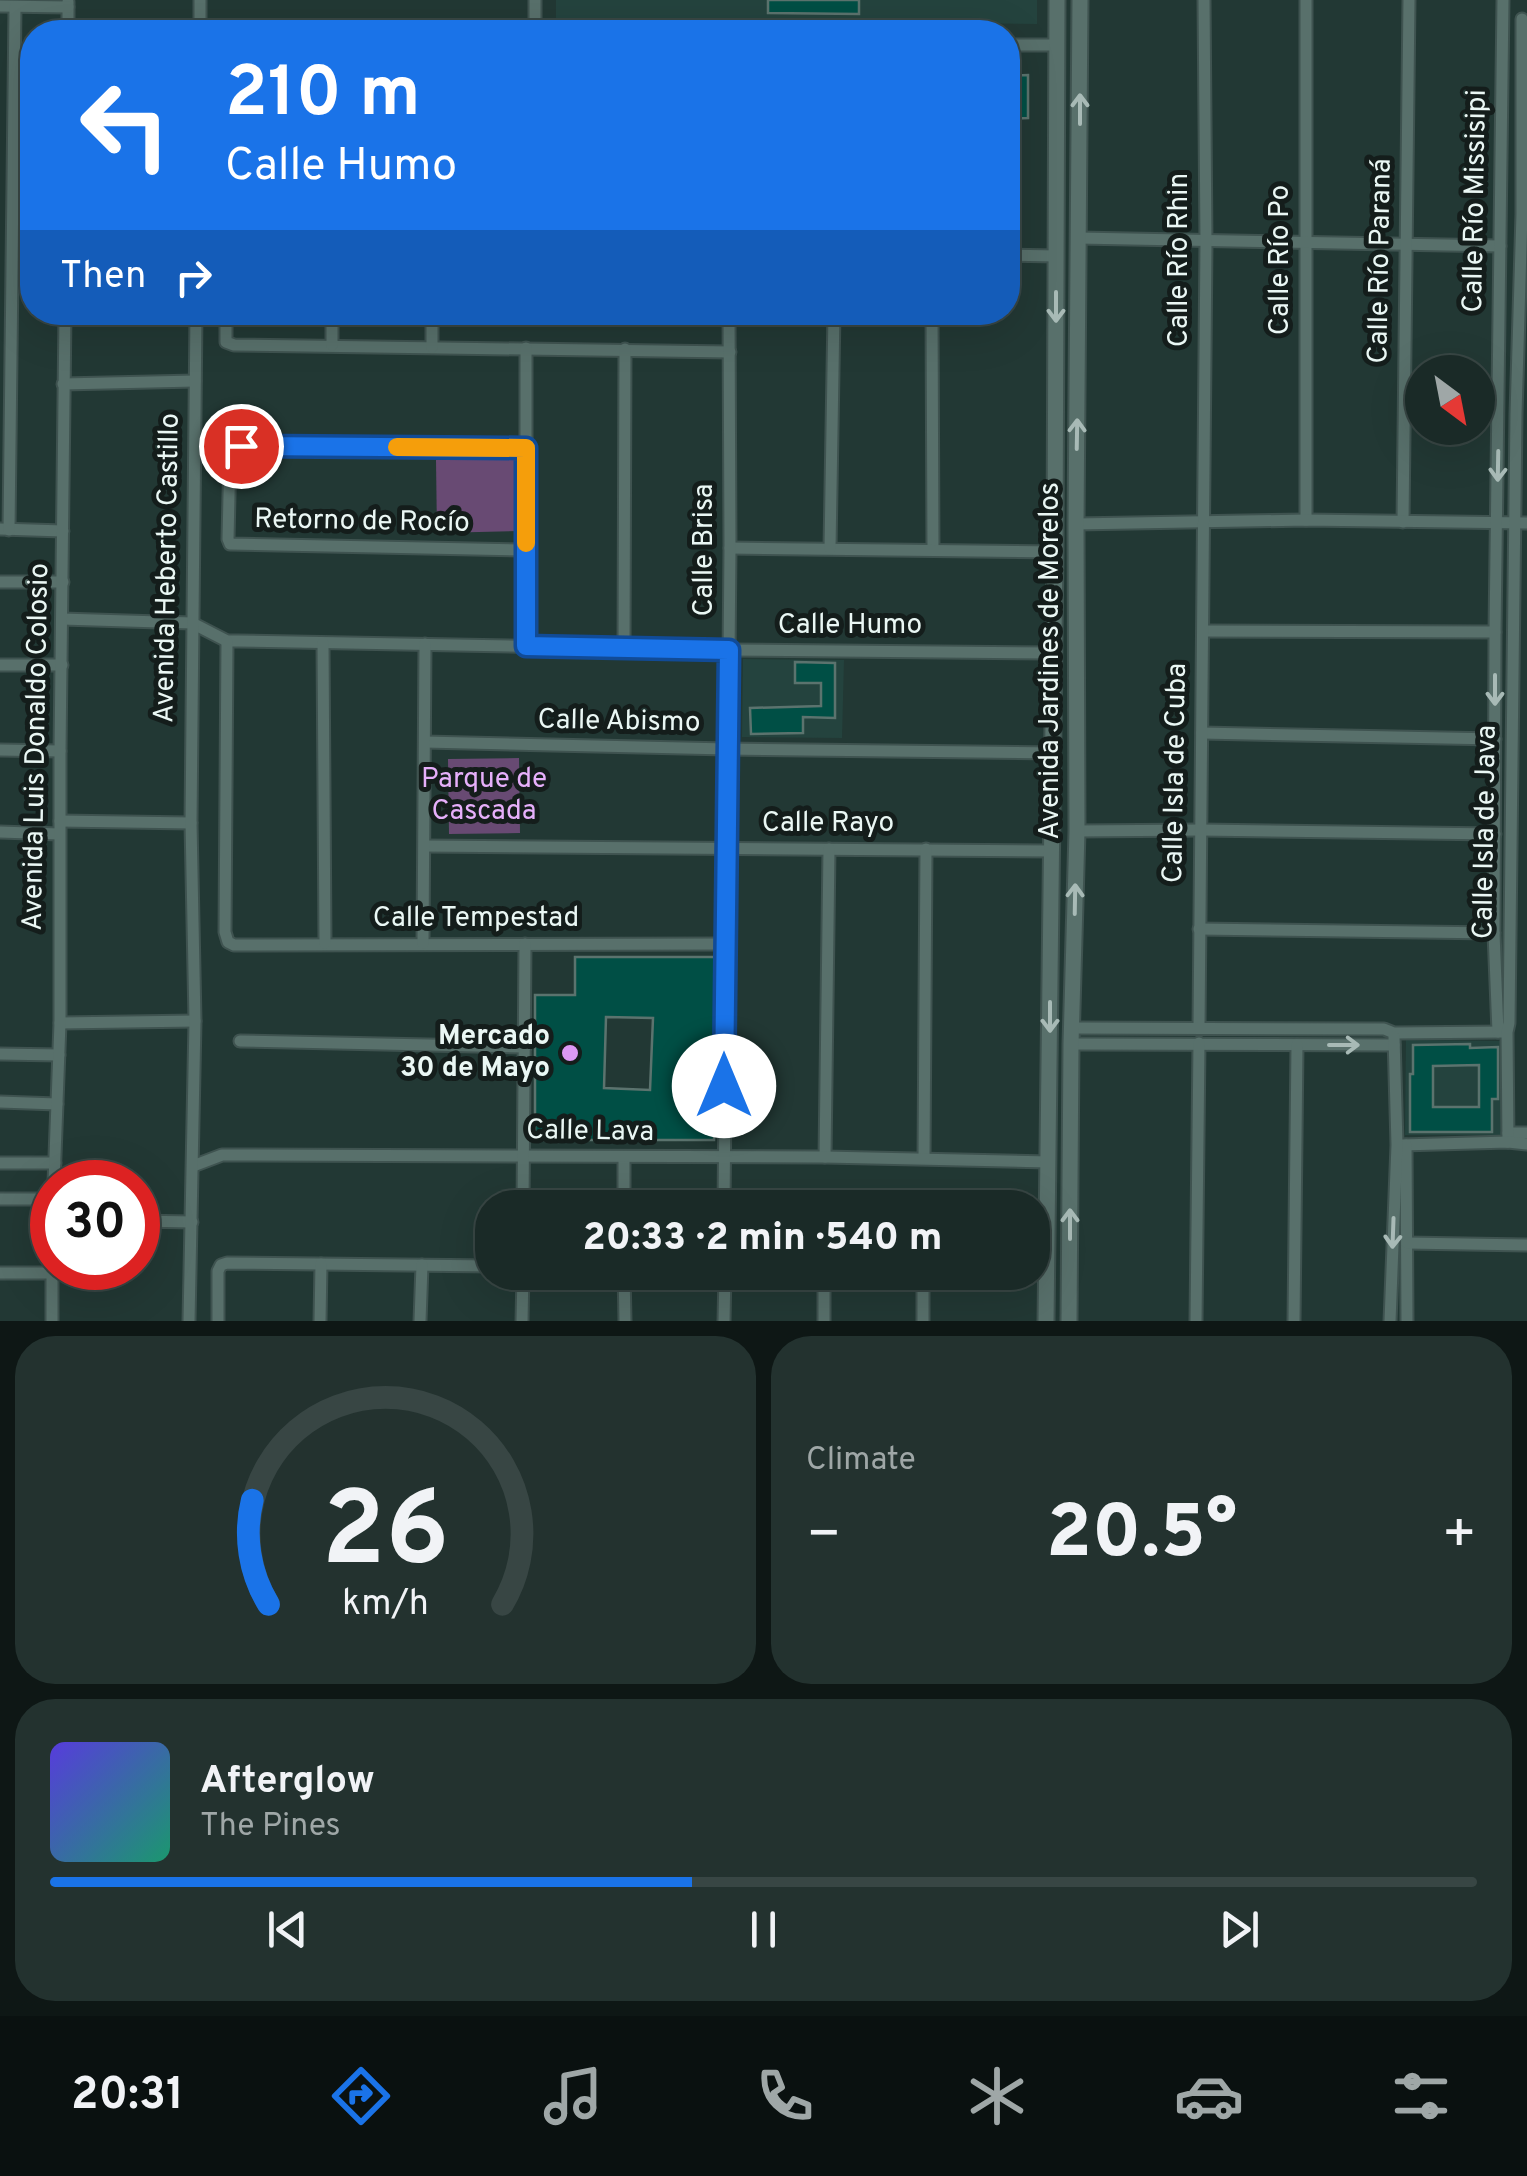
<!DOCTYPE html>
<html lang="en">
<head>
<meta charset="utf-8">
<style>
	:root { --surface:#1a2a27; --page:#23322f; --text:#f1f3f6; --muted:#9fa7a7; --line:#384644; --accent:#1a73e8 }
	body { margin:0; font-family:Overpass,sans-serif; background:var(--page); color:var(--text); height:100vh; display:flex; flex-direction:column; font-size:38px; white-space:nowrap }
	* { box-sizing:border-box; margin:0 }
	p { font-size:32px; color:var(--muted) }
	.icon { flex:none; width:55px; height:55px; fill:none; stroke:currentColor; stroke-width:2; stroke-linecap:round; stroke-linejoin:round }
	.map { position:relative; height:1321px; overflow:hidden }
	.panel { display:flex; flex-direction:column; gap:15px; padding:15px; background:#0e1715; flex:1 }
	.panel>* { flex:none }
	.banner { position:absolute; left:20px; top:20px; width:1000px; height:305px; border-radius:40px; box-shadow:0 10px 40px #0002,0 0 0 2px var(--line); background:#1a73e8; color:#fff; overflow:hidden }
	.needle { width:65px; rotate:148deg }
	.buttons { position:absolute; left:1405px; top:355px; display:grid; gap:20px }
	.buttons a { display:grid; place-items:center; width:90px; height:90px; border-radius:50%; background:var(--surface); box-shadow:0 10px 40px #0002,0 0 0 2px var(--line); font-size:50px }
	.speed { position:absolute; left:30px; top:1160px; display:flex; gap:20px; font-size:50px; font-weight:700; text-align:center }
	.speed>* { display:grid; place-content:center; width:130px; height:130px; border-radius:50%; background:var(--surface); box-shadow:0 10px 40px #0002,0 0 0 2px var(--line); line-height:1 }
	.speed .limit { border:15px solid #d22; background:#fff; color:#111 }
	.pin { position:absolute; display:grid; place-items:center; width:85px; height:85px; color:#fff; margin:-42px; border:5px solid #fff; border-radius:50%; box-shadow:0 2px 10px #0007 }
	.me { position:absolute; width:110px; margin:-55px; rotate:0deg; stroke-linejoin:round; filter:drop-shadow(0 0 8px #0008) }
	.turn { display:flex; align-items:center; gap:35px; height:210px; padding:0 40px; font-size:45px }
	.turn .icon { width:130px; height:130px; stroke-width:2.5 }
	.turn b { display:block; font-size:70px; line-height:85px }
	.then { display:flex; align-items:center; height:95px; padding:0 40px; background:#0003; gap:20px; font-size:38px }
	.big { font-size:75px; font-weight:800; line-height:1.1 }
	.panel .tile { flex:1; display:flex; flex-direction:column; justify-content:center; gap:15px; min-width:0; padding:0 35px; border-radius:40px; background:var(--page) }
	.panel .dial { align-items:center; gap:0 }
	.dial svg { height:260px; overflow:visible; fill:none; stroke:var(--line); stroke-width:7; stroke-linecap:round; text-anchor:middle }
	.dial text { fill:var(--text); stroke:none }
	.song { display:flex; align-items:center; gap:30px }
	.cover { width:120px; height:120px; border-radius:15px; background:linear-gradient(135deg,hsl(250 70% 55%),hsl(160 70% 35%)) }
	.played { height:10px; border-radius:5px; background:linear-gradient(90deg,var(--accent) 45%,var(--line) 45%) }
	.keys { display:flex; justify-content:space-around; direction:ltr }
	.heat { display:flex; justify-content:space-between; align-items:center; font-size:55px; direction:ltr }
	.panel .tiles { flex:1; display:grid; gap:15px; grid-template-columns:1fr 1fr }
	.tile:last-child { grid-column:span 2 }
	.trip { position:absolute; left:475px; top:1190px; width:575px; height:100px; border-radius:40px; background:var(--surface); box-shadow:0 10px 40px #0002,0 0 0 2px var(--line); font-weight:800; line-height:100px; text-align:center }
	.tabs { display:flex; height:160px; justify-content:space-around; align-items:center; background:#0a1110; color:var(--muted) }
	.tabs .icon { width:70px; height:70px }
	.tabs .current { color:var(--accent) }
	.tabs b { font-size:45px; color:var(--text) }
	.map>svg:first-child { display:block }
	.built { fill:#24433e }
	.green { fill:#684a73 }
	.building { fill:#004f45; stroke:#5b736e; stroke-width:2.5; fill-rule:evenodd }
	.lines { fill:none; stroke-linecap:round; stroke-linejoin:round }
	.minor-casing { stroke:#3f5350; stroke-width:15 }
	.secondary-casing { stroke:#3f5350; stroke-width:19 }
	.minor { stroke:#58706b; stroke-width:11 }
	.secondary { stroke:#58706b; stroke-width:15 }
	.oneway { stroke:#a8bab6 }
	.route-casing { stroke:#114b97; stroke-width:25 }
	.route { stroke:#1a73e8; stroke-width:18 }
	.slow { stroke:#f59e0b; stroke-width:18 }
	.poi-dot { fill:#dc99f4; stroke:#141d1b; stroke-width:4 }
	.labels { text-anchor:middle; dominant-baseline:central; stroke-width:10; stroke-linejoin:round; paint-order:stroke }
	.street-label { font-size:28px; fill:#eaf7f4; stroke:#141d1b }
	.park-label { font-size:28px; fill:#e6affa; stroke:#141d1b }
	.poi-label { font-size:28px; font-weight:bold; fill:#eaf7f4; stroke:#141d1b; text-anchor:end }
</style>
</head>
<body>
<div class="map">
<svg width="1527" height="1321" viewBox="0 0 1527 1321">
	<rect width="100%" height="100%" fill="#223834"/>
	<g class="built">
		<path d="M 556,0 L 1037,0 L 1037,24 L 725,20 L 556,27 Z"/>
		<path d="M 743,659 L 844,660 L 842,738 L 742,737 Z"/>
		<path d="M 1406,1040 L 1503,1041 L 1502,1135 L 1405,1135 Z"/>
	</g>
	<g class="green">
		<path d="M 519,459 L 520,531 L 437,533 L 436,460 Z"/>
		<path d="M 519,758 L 520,833 L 449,834 L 448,759 Z"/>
	</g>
	<g class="building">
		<path d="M 768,0 L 859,0 L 859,14 L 768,13 Z"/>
		<path d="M 1028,75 L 1028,118 L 1008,119 L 1008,76 Z"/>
		<path d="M 795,662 L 835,663 L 835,718 L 803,717 L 803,733 L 751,734 L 750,708 L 821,706 L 821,683 L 795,683 Z"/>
		<path d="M 575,957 L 715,957 L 714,1140 L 535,1140 L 535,995 L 575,995 ZM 606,1017 L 653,1018 L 650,1090 L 604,1088 Z"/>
		<path d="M 1470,1044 L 1470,1048 L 1498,1047 L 1498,1099 L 1492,1099 L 1492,1132 L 1410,1132 L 1410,1074 L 1413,1074 L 1413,1045 ZM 1479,1065 L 1479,1107 L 1433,1107 L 1433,1066 Z"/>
	</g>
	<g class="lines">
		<defs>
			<g id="minor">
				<path d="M 1306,0 L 1306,520"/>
				<path d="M 68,2 L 68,32"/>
				<path d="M 0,6 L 68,7"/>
				<path d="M 200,32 L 200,0"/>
				<path d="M 535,32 L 535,0"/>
				<path d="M 1008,45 L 1058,45"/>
				<path d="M 1079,238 L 1500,246"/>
				<path d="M 1008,255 L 1056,256"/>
				<path d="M 226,312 L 226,342 L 234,345 L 730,352"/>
				<path d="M 332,312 L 332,345"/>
				<path d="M 432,312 L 432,347"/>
				<path d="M 932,312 L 933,550"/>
				<path d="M 526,348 L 526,646"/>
				<path d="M 63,384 L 195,381"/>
				<path d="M 1403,522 L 1409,0"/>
				<path d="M 1076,524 L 1306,520 L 1527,523"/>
				<path d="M 0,529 L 63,531"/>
				<path d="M 9,530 L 15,7"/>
				<path d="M 730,548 L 1055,552"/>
				<path d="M 830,548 L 834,312"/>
				<path d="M 525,550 L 230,544 L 228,539 L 230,452 L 234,446 L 526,447"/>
				<path d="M 0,582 L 63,582"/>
				<path d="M 62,619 L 192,623 L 227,641 L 238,641 L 729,650 L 1052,653"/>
				<path d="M 1203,631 L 1495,632"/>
				<path d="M 227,641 L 225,932 L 228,942 L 234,945 L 725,944"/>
				<path d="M 323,643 L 325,943"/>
				<path d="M 624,647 L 625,349"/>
				<path d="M 0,665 L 62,665"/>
				<path d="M 1202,733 L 1495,739"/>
				<path d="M 425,742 L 727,749 L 1052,753"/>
				<path d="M 0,750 L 60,751"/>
				<path d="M 60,821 L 191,823"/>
				<path d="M 1077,831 L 1201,830 L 1495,834"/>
				<path d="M 0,832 L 59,834"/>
				<path d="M 425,846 L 1051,851"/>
				<path d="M 1199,929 L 1494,933"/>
				<path d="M 423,943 L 425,644"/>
				<path d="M 60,1023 L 195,1021"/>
				<path d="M 1199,1027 L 1206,242 L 1204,0"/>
				<path d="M 1072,1028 L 1384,1029 L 1394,1033 L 1502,1032"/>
				<path d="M 1498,1032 L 1494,933 L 1495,632 L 1503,0"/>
				<path d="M 240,1041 L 525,1047"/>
				<path d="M 1071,1044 L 1394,1045"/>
				<path d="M 0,1054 L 59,1055"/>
				<path d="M 0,1102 L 57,1104"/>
				<path d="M 1508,1133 L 1527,1133"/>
				<path d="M 1508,1142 L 1507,1032 L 1509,1023 L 1516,414 L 1522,214 L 1522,19"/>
				<path d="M 1402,1145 L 1508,1142 L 1527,1144"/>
				<path d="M 1406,1145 L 1407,1321"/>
				<path d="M 825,1157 L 829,849"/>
				<path d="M 624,1158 L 624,1208"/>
				<path d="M 924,1158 L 926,849"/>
				<path d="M 0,1163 L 55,1163"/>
				<path d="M 193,1166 L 222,1155 L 825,1157 L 1049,1162"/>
				<path d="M 54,1182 L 60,1023 L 60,751 L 65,312"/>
				<path d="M 0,1199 L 52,1199"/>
				<path d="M 523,1208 L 525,944"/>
				<path d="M 724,1208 L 730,548 L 729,312"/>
				<path d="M 138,1221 L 192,1222"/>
				<path d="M 1407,1243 L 1527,1245"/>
				<path d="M 624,1272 L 625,1321"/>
				<path d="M 847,1272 L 1046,1275"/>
				<path d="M 0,1273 L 52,1273"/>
				<path d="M 52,1321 L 52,1249"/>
				<path d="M 189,1321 L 195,1021 L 191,823 L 196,312"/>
				<path d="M 218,1321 L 218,1271 L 221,1265 L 227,1263 L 492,1266"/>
				<path d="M 320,1321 L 321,1264"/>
				<path d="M 420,1321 L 422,1265"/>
				<path d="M 522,1321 L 523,1272"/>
				<path d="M 724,1321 L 725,1272"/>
				<path d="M 824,1321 L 824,1272"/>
				<path d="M 923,1321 L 923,1274"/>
				<path d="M 1196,1321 L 1199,1043"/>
				<path d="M 1294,1321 L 1297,1045"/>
				<path d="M 1390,1321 L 1397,1145 L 1394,1037"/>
			</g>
			<g id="secondary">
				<path d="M 1046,1321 L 1055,552 L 1057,0"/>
				<path d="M 1069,1321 L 1071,1044 L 1077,831 L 1076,524 L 1080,0"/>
			</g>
		</defs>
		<use href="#minor" class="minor-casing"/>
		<use href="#secondary" class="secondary-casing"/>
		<use href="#minor" class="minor"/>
		<use href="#secondary" class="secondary"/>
	</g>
	<defs><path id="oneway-shaft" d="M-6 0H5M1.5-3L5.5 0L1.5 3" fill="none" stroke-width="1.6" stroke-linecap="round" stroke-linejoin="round" transform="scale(2.5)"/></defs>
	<g class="oneway">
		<use href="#oneway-shaft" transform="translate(1080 109) rotate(-90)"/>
		<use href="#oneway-shaft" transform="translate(1056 307) rotate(90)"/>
		<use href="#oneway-shaft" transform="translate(1077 434) rotate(-89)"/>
		<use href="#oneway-shaft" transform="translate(1498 466) rotate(91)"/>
		<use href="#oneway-shaft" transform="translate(1495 690) rotate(90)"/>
		<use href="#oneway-shaft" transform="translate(1075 899) rotate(-89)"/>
		<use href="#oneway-shaft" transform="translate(1050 1017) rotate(90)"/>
		<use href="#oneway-shaft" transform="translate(1344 1045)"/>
		<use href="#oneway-shaft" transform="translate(1070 1224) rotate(-90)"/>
		<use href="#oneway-shaft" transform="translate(1393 1233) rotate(92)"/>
	</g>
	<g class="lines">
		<defs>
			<path id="route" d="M 241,446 L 526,448 L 526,646 L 729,650 L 724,1086"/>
		</defs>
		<use href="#route" class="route-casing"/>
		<use href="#route" class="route"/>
		<path class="slow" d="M 397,447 L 526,448 L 526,543"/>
	</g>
	<circle class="poi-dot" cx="570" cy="1053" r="10"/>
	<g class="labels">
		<g class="street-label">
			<text transform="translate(1476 201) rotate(-89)">Calle Río Missisipi</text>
			<text transform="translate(1180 260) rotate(-90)">Calle Río Rhin</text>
			<text transform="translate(1281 260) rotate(-90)">Calle Río Po</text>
			<text transform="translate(1381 261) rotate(-89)">Calle Río Paraná</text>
			<text transform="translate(362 522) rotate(1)">Retorno de Rocío</text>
			<text transform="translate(705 550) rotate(-90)">Calle Brisa</text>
			<text transform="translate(168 568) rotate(-89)">Avenida Heberto Castillo</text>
			<text x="850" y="626">Calle Humo</text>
			<text transform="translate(1051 661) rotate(-90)">Avenida Jardines de Morelos</text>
			<text transform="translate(619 722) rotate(1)">Calle Abismo</text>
			<text transform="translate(37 747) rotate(-89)">Avenida Luis Donaldo Colosio</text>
			<text transform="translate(1176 773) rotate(-89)">Calle Isla de Cuba</text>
			<text x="828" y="824">Calle Rayo</text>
			<text transform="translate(1486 832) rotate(-89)">Calle Isla de Java</text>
			<text x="476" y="919">Calle Tempestad</text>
			<text transform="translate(590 1132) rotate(1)">Calle Lava</text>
		</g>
		<g class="park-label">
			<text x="484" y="780">Parque de<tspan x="484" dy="32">Cascada</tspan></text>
		</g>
		<g class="poi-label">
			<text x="550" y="1037">Mercado<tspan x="550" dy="32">30 de Mayo</tspan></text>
		</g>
	</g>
</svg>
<div class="buttons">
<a><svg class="needle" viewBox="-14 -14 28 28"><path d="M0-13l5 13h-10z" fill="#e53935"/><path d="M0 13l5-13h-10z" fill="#9fa7a7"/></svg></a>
</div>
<div class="speed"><div class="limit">30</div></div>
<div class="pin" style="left:241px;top:446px;background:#d93025"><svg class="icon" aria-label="arrive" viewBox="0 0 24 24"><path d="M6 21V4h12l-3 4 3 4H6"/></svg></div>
<svg class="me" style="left:724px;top:1086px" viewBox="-20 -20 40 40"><circle r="19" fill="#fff"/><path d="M0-13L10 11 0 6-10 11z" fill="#1a73e8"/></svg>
<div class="trip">20:33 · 2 min · 540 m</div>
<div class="banner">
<div class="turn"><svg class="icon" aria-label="left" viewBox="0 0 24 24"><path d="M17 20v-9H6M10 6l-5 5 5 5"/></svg><div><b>210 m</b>Calle Humo</div></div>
<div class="then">Then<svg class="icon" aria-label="right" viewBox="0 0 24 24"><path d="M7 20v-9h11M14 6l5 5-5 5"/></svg></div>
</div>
</div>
<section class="panel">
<div class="tiles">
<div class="tile dial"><svg viewBox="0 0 100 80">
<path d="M14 69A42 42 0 1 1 86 69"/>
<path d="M14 69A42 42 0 0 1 9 37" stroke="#1a73e8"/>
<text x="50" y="56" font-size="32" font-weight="700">26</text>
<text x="50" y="72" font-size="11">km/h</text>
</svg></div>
<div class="tile"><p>Climate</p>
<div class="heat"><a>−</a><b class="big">20.5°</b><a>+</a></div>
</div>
<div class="tile">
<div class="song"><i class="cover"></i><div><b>Afterglow</b><p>The Pines</p></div></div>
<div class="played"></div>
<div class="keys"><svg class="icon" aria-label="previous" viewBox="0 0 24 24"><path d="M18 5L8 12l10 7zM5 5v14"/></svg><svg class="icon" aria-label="pause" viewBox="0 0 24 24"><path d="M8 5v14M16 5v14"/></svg><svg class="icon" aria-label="next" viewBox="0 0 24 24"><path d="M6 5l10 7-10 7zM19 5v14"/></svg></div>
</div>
</div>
</section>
<nav class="tabs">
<b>20:31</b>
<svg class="icon current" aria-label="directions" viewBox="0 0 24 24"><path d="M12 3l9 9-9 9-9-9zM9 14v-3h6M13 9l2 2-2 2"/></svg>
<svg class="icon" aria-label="music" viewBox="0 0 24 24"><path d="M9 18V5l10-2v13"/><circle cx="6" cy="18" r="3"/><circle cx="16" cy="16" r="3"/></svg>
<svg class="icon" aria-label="phone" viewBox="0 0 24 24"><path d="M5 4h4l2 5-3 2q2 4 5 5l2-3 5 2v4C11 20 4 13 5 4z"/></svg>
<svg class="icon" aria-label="climate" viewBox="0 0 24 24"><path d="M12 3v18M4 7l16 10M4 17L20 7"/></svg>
<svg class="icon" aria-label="car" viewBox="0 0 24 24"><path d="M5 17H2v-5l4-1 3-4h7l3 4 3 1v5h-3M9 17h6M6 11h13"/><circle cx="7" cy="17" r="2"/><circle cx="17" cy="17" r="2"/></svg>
<svg class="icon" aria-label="filters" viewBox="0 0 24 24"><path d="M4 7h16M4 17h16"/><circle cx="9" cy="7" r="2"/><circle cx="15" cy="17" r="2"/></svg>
</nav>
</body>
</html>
